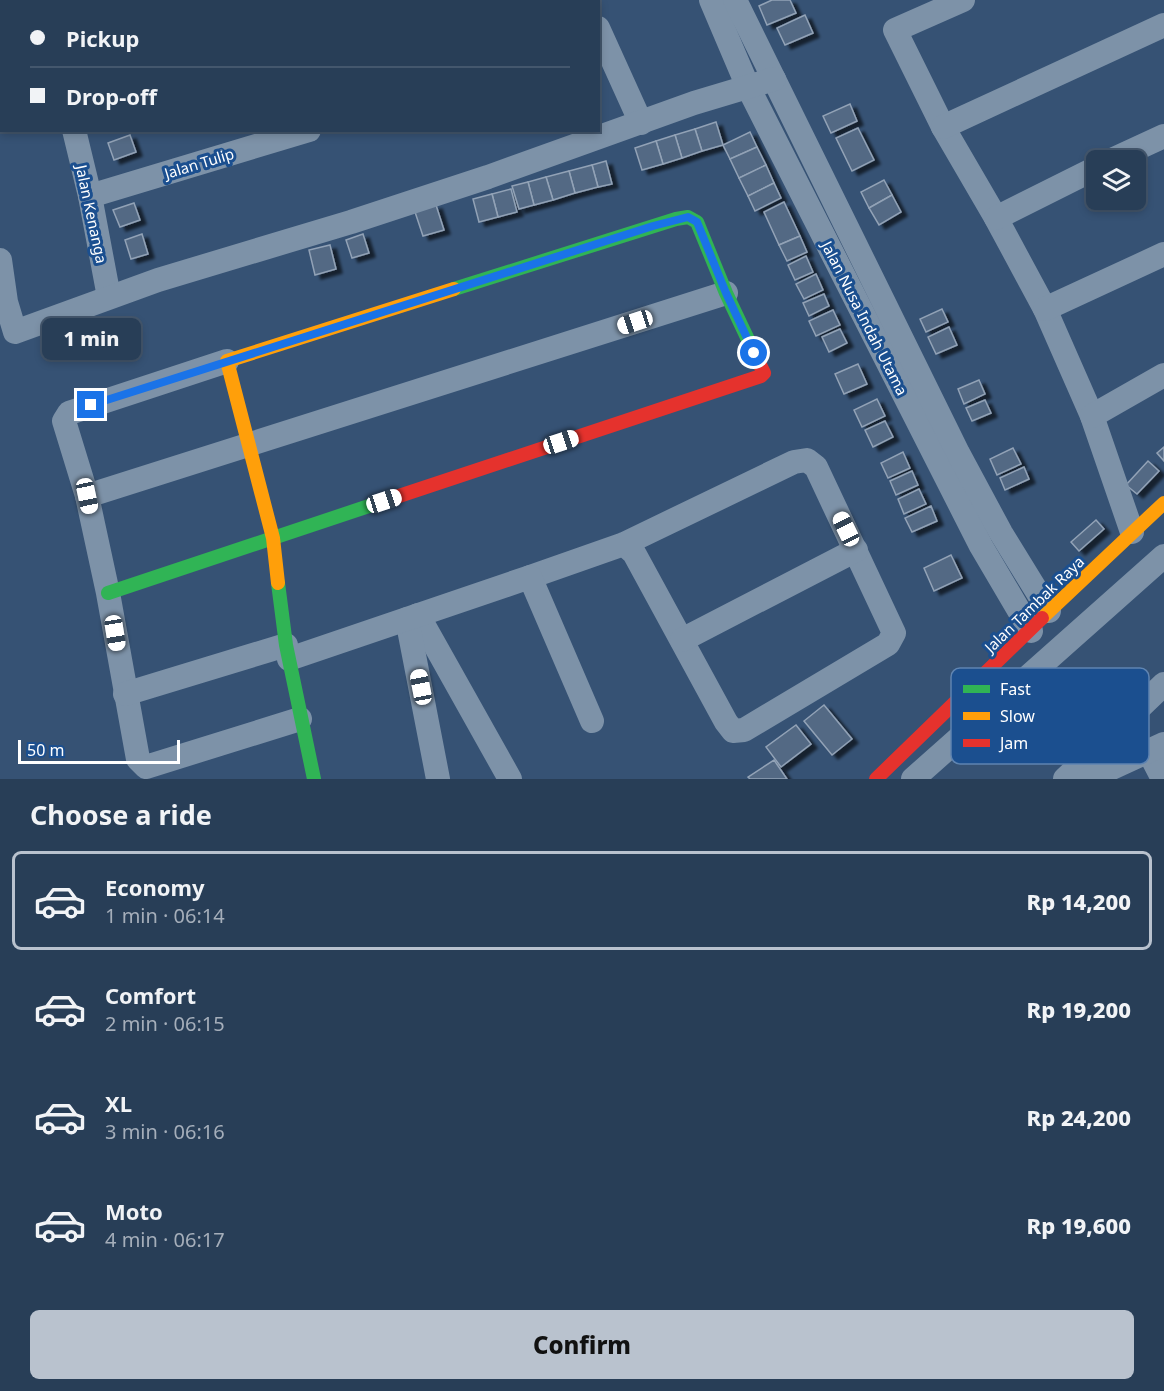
<!DOCTYPE html>
<html lang="en">
<head>
<meta charset="utf-8">
<style>
	:root { --surface:#283e57; --page:#344961; --text:#f1f3f6; --muted:#a5aeba; --line:#44576d; --accent:#b9c2ce }
	body { margin:0; font-family:"Noto Sans",sans-serif; background:var(--page); color:var(--text); height:100vh; display:flex; flex-direction:column; font-size:22px; white-space:nowrap }
	* { box-sizing:border-box; margin:0 }
	p { font-size:20px; color:var(--muted) }
	.icon { flex:none; width:33px; height:33px; fill:none; stroke:currentColor; stroke-width:2; stroke-linecap:round; stroke-linejoin:round }
	.map { position:relative; height:779px; overflow:hidden }
	.panel { display:flex; flex-direction:column; background:var(--surface); flex:1 }
	.panel>* { flex:none }
	.banner { position:absolute; left:0px; top:0px; width:600px; height:132px; box-shadow:0 3px 9px #0003,0 0 0 2px var(--line); display:grid; align-content:center; height:132px; padding:0 30px; background:var(--surface) }
	.tools { position:absolute; left:1086px; top:150px; display:grid; gap:12px }
	.tools a { display:grid; place-items:center; width:60px; height:60px; border-radius:9px; background:var(--surface); box-shadow:0 3px 9px #0003,0 0 0 2px var(--line); font-size:30px }
	.scale { position:absolute; left:18px; bottom:15px; width:162px; box-sizing:border-box; padding-left:6px; border:3px solid #fff; border-top:0; font-size:16px; line-height:21px; white-space:nowrap; color:#fff; -webkit-text-stroke:4px #1b4f8f; paint-order:stroke }
	.end { position:absolute; width:27px; height:27px; margin:-14px; border:8px solid #1a73e8; background:#fff; box-shadow:0 0 0 3px #fff }
	.from { border-radius:50% }
	.bubble { position:absolute; height:42px; border-radius:9px; background:var(--surface); box-shadow:0 3px 9px #0003,0 0 0 2px var(--line); font-size:20px; font-weight:800; line-height:42px; text-align:center }
	.car { position:absolute; width:18px; height:36px; margin:-18px -9px; border-radius:8px; box-shadow:0 0 4px 2px #0007; background:linear-gradient(#fff 24%,#345 0 40%,#fff 0 76%,#345 0 86%,#fff 0) }
	.banner b { display:flex; align-items:center; gap:21px; height:57px; font-size:22px }
	.banner b+b { border-top:2px solid var(--line) }
	.banner i { width:15px; height:15px; background:var(--text) }
	ul { padding:0; list-style:none }
	li { display:flex; align-items:center; gap:18px; height:99px; margin:0 12px 9px; padding:0 18px; border:3px solid transparent; border-radius:9px }
	li div { flex:1 }
	li b { display:block; font-size:22px }
	li em { font-style:normal; font-weight:800 }
	li.active { border-color:var(--accent) }
	li>.icon { width:54px; height:54px; stroke-width:1.5 }
	h2 { padding:0 30px; font-size:27px; line-height:72px }
	.primary-button { display:flex; gap:12px; margin-top:auto; padding:12px 30px }
	.primary-button a { flex:1; height:69px; border-radius:9px; background:var(--accent); color:#111; font-size:24px; font-weight:800; line-height:69px; text-align:center }
	.map>svg:first-child { display:block }
	.building { fill:#526984; stroke:#92a2b6; stroke-width:1.5; filter:url(#shadow) }
	.lines { fill:none; stroke-linecap:round; stroke-linejoin:round }
	.street { stroke:#7d92a8; stroke-width:24 }
	.fast { stroke:#30b455; stroke-width:14 }
	.slow { stroke:#ff9f0a; stroke-width:14 }
	.jam { stroke:#e5322d; stroke-width:14 }
	.route { stroke:#1a73e8; stroke-width:8 }
	.labels { text-anchor:middle; dominant-baseline:central; stroke-width:6; stroke-linejoin:round; paint-order:stroke }
	.street-label { font-size:15px; fill:#fff; stroke:#1b4f8f }
	.key { fill:#1b4f8f; stroke:#5f84b1; stroke-width:1.5 }
	.key-label { font-size:16px; fill:#fff }
</style>
</head>
<body>
<div class="map">
<svg width="1164" height="779" viewBox="0 0 1164 779">
	<defs>
		<filter id="shadow"><feDropShadow dx="6" dy="4" stdDeviation="1.5" flood-color="#0009"/></filter>
	</defs>
	<rect width="100%" height="100%" fill="#365274"/>
	<g class="building">
		<path d="M772,0H790L796,13L767,25L759,6Z"/>
		<path d="M805,15L813,33L785,45L777,28Z"/>
		<path d="M850,104L857,121L831,133L823,116Z"/>
		<path d="M716,122L723,145L702,151L695,129Z"/>
		<path d="M858,128L874,160L852,171L836,138Z"/>
		<path d="M695,129L702,151L682,158L675,135Z"/>
		<path d="M750,132L757,147L730,159L723,145Z"/>
		<path d="M130,135L136,152L114,160L108,143Z"/>
		<path d="M675,135L682,158L663,164L656,141Z"/>
		<path d="M656,141L663,164L642,170L635,148Z"/>
		<path d="M757,147L766,165L739,178L730,159Z"/>
		<path d="M606,161L612,184L598,187L592,165Z"/>
		<path d="M592,165L598,187L575,193L569,171Z"/>
		<path d="M766,165L774,183L748,196L739,178Z"/>
		<path d="M569,171L575,193L553,200L546,177Z"/>
		<path d="M546,177L553,200L534,205L528,182Z"/>
		<path d="M884,180L892,195L869,208L861,192Z"/>
		<path d="M528,182L534,205L519,209L512,186Z"/>
		<path d="M774,183L781,198L755,211L748,196Z"/>
		<path d="M511,189L517,212L498,217L492,194Z"/>
		<path d="M492,194L498,217L479,222L473,199Z"/>
		<path d="M892,195L901,212L879,225L869,208Z"/>
		<path d="M784,202L800,236L779,245L764,212Z"/>
		<path d="M134,203L140,220L120,227L113,210Z"/>
		<path d="M436,205L444,230L423,236L415,212Z"/>
		<path d="M142,234L148,254L131,259L125,240Z"/>
		<path d="M363,234L369,253L352,258L346,240Z"/>
		<path d="M800,236L807,252L787,261L779,245Z"/>
		<path d="M330,245L336,269L315,275L309,250Z"/>
		<path d="M806,256L813,272L795,280L788,265Z"/>
		<path d="M816,274L823,290L804,299L796,284Z"/>
		<path d="M824,294L829,306L809,316L803,303Z"/>
		<path d="M942,309L948,322L926,332L920,319Z"/>
		<path d="M833,310L840,325L816,336L809,321Z"/>
		<path d="M949,327L957,345L936,354L928,337Z"/>
		<path d="M840,329L847,343L829,352L822,337Z"/>
		<path d="M858,364L867,384L844,394L835,374Z"/>
		<path d="M979,380L985,394L964,404L958,389Z"/>
		<path d="M877,399L885,416L862,427L854,410Z"/>
		<path d="M985,400L991,413L972,421L966,408Z"/>
		<path d="M885,421L893,437L873,447L865,430Z"/>
		<path d="M1164,447V461L1157,453Z"/>
		<path d="M1013,448L1021,464L997,475L990,459Z"/>
		<path d="M903,452L910,468L888,478L881,463Z"/>
		<path d="M1148,461L1159,471L1137,494L1126,485Z"/>
		<path d="M1024,467L1029,479L1005,490L1000,478Z"/>
		<path d="M912,471L918,485L896,495L890,481Z"/>
		<path d="M919,489L926,504L904,514L898,499Z"/>
		<path d="M931,506L937,521L912,532L905,518Z"/>
		<path d="M1096,520L1104,529L1079,551L1071,542Z"/>
		<path d="M951,555L962,578L934,591L924,568Z"/>
		<path d="M824,705L852,739L832,755L804,721Z"/>
		<path d="M796,725L811,744L781,767L766,747Z"/>
		<path d="M774,760L787,779H750L748,777Z"/>
	</g>
	<g class="lines">
		<g class="street">
			<path d="M49,0V2"/>
			<path d="M148,0L149,2"/>
			<path d="M250,0V2"/>
			<path d="M361,0L362,2"/>
			<path d="M584,0L585,2"/>
			<path d="M711,0L748,87L786,162L981,546L1031,631"/>
			<path d="M735,0L958,453L1001,533L1049,611"/>
			<path d="M963,0L895,30L943,127L996,218L1045,309L1092,416L1132,532"/>
			<path d="M387,2L391,0"/>
			<path d="M598,28L641,123"/>
			<path d="M943,127L1164,25"/>
			<path d="M74,130L90,196L109,297"/>
			<path d="M1112,160L1164,136"/>
			<path d="M90,196L309,130"/>
			<path d="M996,218L1096,168"/>
			<path d="M0,260L6,302L15,332L158,280L351,222L488,177L694,103L774,79"/>
			<path d="M1045,309L1164,254"/>
			<path d="M227,361L69,413L64,421L87,496L108,593L138,759L146,767L300,719"/>
			<path d="M1092,416L1164,375"/>
			<path d="M87,496L726,293"/>
			<path d="M530,577L624,544L794,462L807,460L816,467L894,633L888,644L744,730L733,731L726,722L634,553L624,544"/>
			<path d="M418,615L510,779"/>
			<path d="M407,619L438,779"/>
			<path d="M682,640L856,550"/>
			<path d="M289,659L530,577L592,721"/>
			<path d="M125,694L286,645"/>
			<path d="M1149,752L1163,779"/>
			<path d="M913,779L1164,556"/>
			<path d="M1065,779L1164,684"/>
			<path d="M1088,779L1164,744"/>
		</g>
		<g class="fast">
			<path d="M454,289L676,219L688,217L697,222L726,293L760,365"/>
			<path d="M278,583L286,645L314,779"/>
			<path d="M108,593L393,498"/>
		</g>
		<g class="slow">
			<path d="M278,583L273,538L227,361L454,289"/>
			<path d="M1042,618L1164,503"/>
		</g>
		<g class="jam">
			<path d="M393,498L761,376L764,373L760,365"/>
			<path d="M876,779L1042,618"/>
		</g>
	</g>
	<g class="lines">
		<path class="route" d="M91,405L653,226L688,217L697,222L726,293L754,353"/>
	</g>
	<g class="labels">
		<g class="street-label">
			<text transform="translate(199 163) rotate(-17)">Jalan Tulip</text>
			<text transform="translate(92 214) rotate(78)">Jalan Kenanga</text>
			<text transform="translate(865 318) rotate(63)">Jalan Nusa Indah Utama</text>
			<text transform="translate(1034 604) rotate(-44)">Jalan Tambak Raya</text>
		</g>
	</g>
	<rect x="951" y="668" width="198" height="96" rx="9" class="key"/>
	<rect x="963" y="685" width="27" height="8" fill="#30b455"/>
	<rect x="963" y="712" width="27" height="8" fill="#ff9f0a"/>
	<rect x="963" y="739" width="27" height="8" fill="#e5322d"/>
	<g class="key-label">
		<text x="1000" y="695">Fast</text>
		<text x="1000" y="722">Slow</text>
		<text x="1000" y="749">Jam</text>
	</g>
</svg>
<div class="tools">
<a><svg class="icon" aria-label="layers" viewBox="0 0 24 24"><path d="M12 4l9 5-9 5-9-5zM3 14l9 5 9-5"/></svg></a>
</div>
<div class="scale">50 m</div>
<i class="end from" style="left:754px;top:353px"></i>
<i class="end" style="left:91px;top:405px"></i>
<div class="bubble" style="left:42px;top:318px;width:99px">1 min</div>
<i class="car" style="left:635px;top:322px;rotate:252deg"></i>
<i class="car" style="left:561px;top:442px;rotate:72deg"></i>
<i class="car" style="left:87px;top:496px;rotate:168deg"></i>
<i class="car" style="left:384px;top:501px;rotate:72deg"></i>
<i class="car" style="left:846px;top:529px;rotate:334deg"></i>
<i class="car" style="left:115px;top:633px;rotate:171deg"></i>
<i class="car" style="left:421px;top:687px;rotate:349deg"></i>
<div class="banner">
<b><i class="from"></i>Pickup</b>
<b><i></i>Drop-off</b>
</div>
</div>
<section class="panel">
<h2>Choose a ride</h2>
<ul>
<li class="active"><svg class="icon" aria-label="car" viewBox="0 0 24 24"><path d="M5 17H2v-5l4-1 3-4h7l3 4 3 1v5h-3M9 17h6M6 11h13"/><circle cx="7" cy="17" r="2"/><circle cx="17" cy="17" r="2"/></svg><div><b>Economy</b><p>1 min · 06:14</p></div><em>Rp 14,200</em></li>
<li><svg class="icon" aria-label="car" viewBox="0 0 24 24"><path d="M5 17H2v-5l4-1 3-4h7l3 4 3 1v5h-3M9 17h6M6 11h13"/><circle cx="7" cy="17" r="2"/><circle cx="17" cy="17" r="2"/></svg><div><b>Comfort</b><p>2 min · 06:15</p></div><em>Rp 19,200</em></li>
<li><svg class="icon" aria-label="car" viewBox="0 0 24 24"><path d="M5 17H2v-5l4-1 3-4h7l3 4 3 1v5h-3M9 17h6M6 11h13"/><circle cx="7" cy="17" r="2"/><circle cx="17" cy="17" r="2"/></svg><div><b>XL</b><p>3 min · 06:16</p></div><em>Rp 24,200</em></li>
<li><svg class="icon" aria-label="car" viewBox="0 0 24 24"><path d="M5 17H2v-5l4-1 3-4h7l3 4 3 1v5h-3M9 17h6M6 11h13"/><circle cx="7" cy="17" r="2"/><circle cx="17" cy="17" r="2"/></svg><div><b>Moto</b><p>4 min · 06:17</p></div><em>Rp 19,600</em></li>
</ul>
<div class="primary-button"><a>Confirm</a></div>
</section>
</body>
</html>
